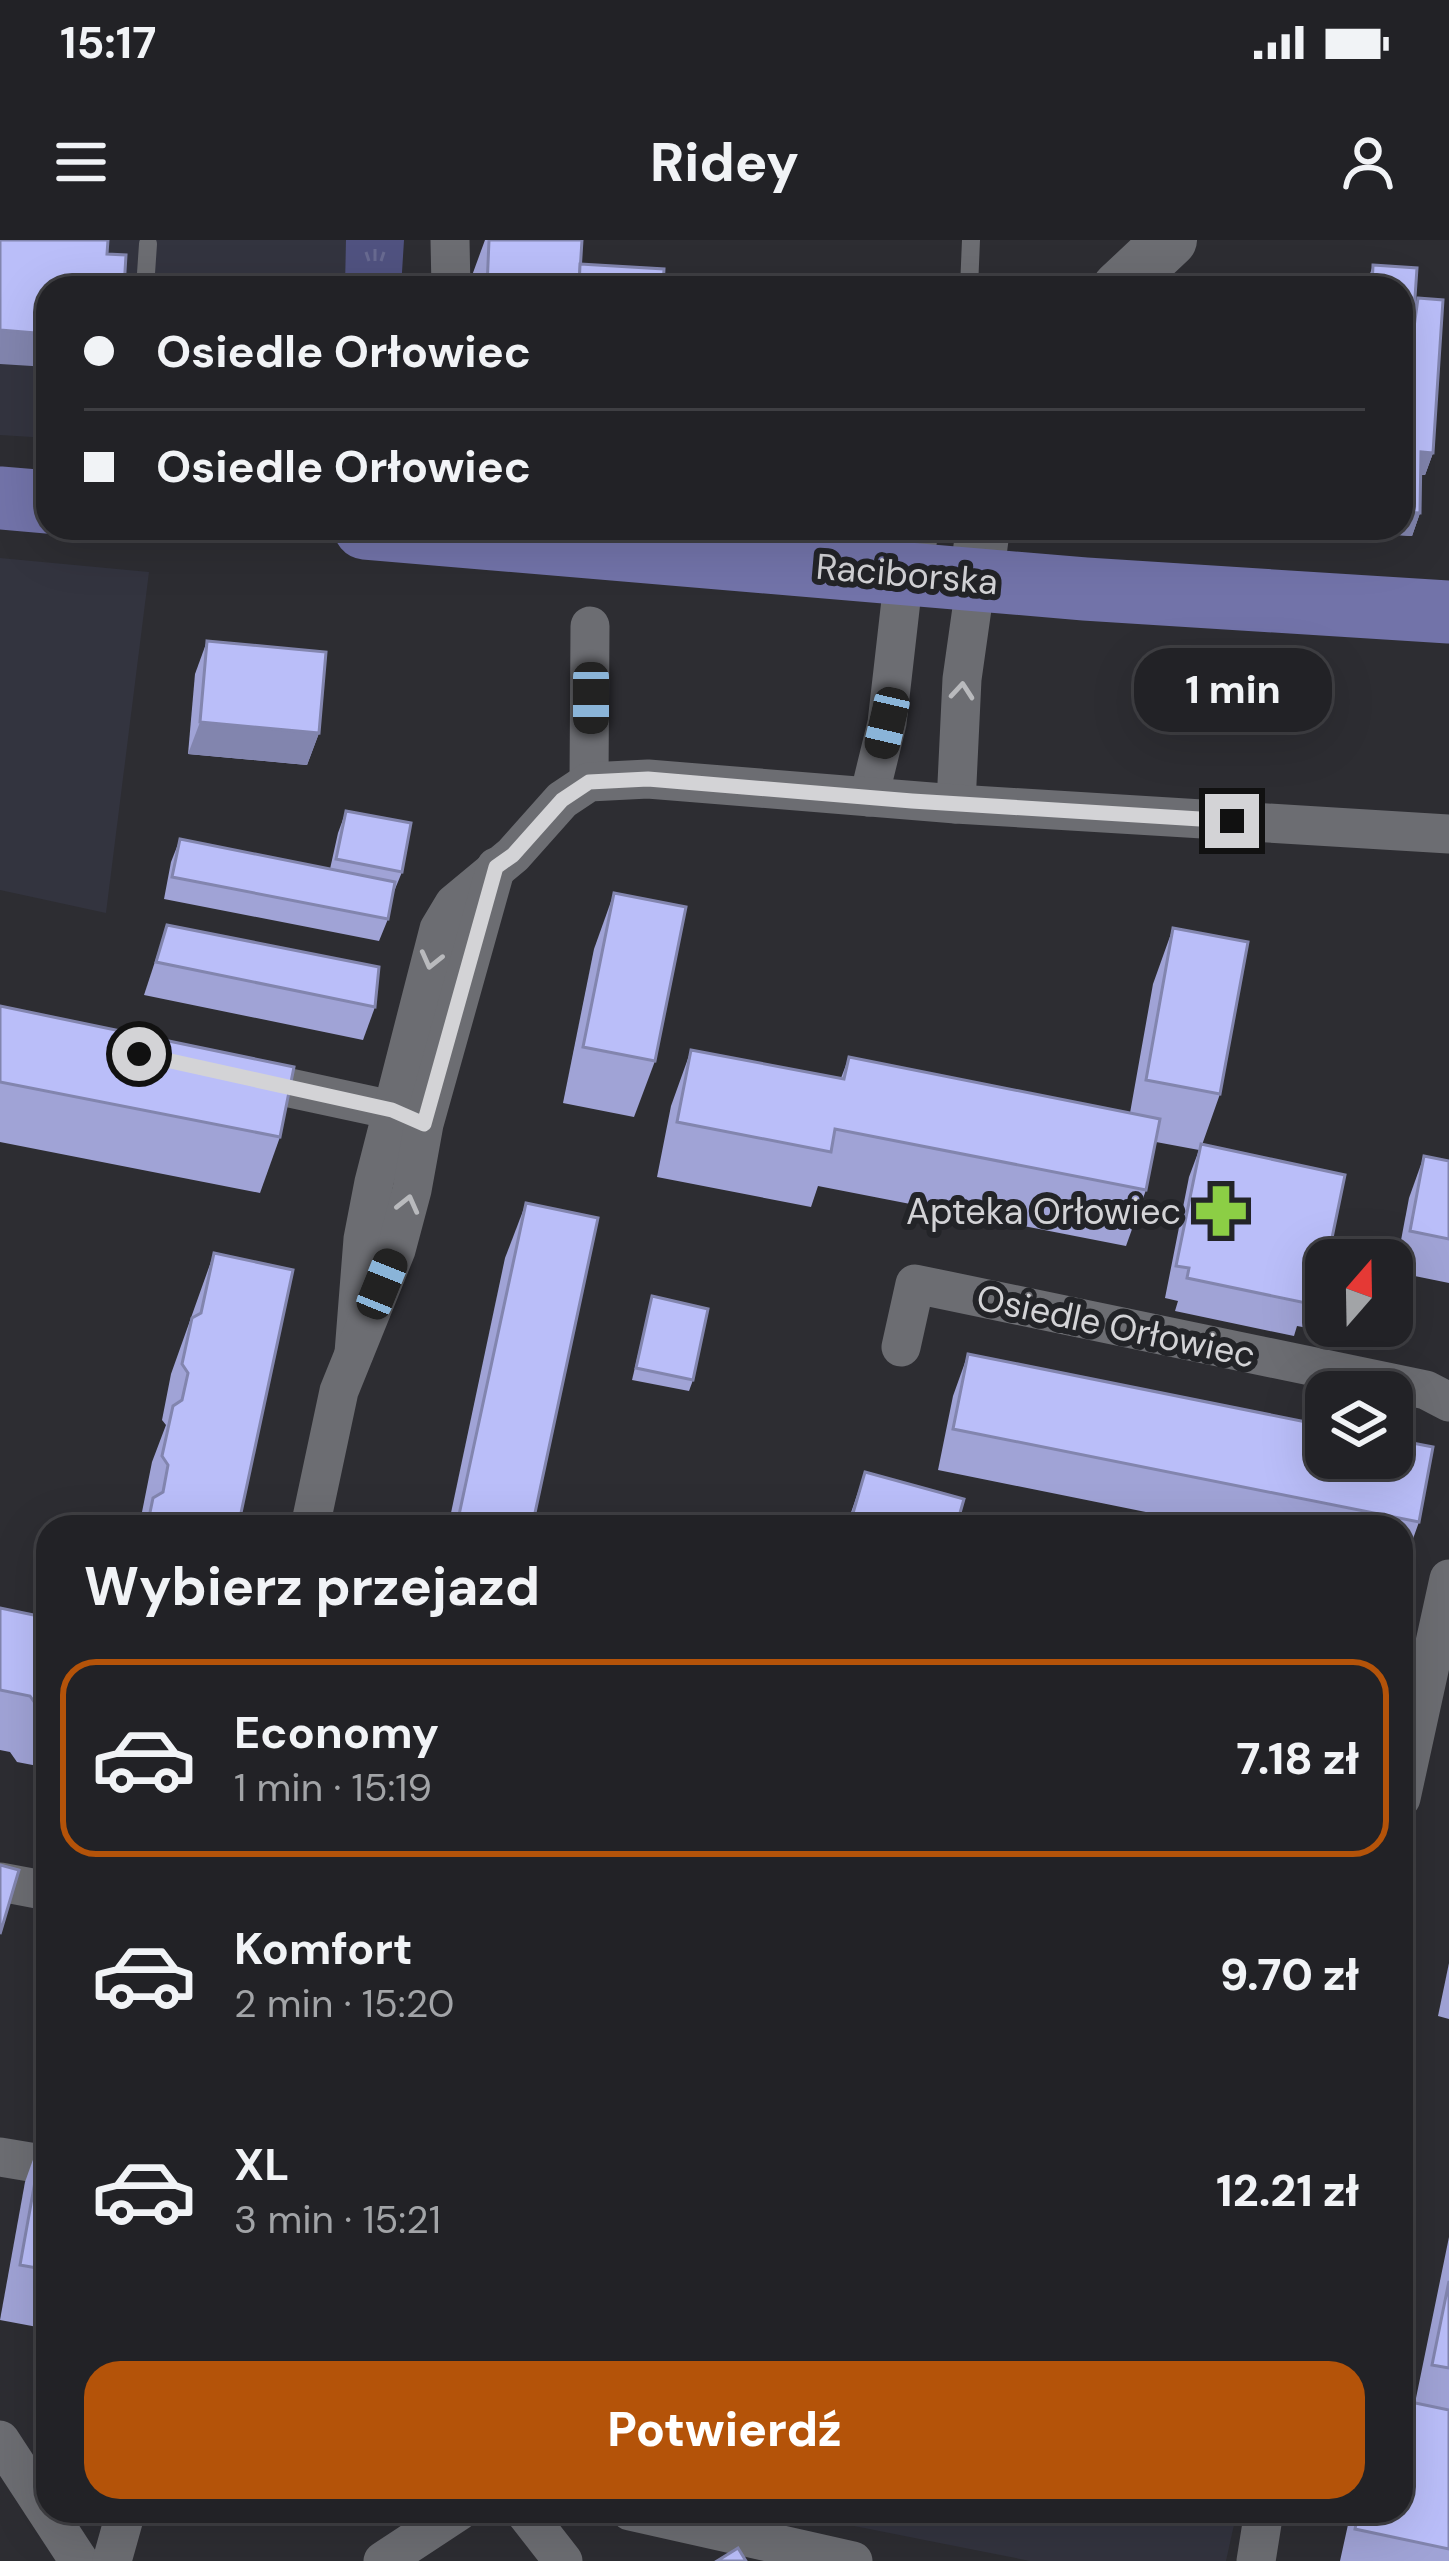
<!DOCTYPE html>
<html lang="pl">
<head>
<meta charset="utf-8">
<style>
	:root { --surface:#222226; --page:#2e2f32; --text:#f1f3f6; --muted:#a2a4a7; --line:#3f3f43; --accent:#b45309 }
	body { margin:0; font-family:"DM Sans",sans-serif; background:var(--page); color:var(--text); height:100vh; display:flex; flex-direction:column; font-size:45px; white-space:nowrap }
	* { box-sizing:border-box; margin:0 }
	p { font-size:39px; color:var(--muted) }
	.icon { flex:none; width:66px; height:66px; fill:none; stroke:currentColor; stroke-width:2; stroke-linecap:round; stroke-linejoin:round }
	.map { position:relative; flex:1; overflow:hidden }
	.drawer { position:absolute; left:36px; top:1275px; width:1377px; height:1008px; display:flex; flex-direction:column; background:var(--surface); border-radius:36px; box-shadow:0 12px 48px #0002,0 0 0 3px var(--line) }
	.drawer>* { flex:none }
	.guide { position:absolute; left:36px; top:36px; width:1377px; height:264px; border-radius:36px; box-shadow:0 12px 48px #0002,0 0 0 3px var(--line); display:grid; align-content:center; height:264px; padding:0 48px; background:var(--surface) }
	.needle { width:78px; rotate:20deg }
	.controls { position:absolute; left:1305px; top:999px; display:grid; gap:24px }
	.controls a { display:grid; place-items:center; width:108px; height:108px; border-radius:24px; background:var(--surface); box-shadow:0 12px 48px #0002,0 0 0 3px var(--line); font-size:60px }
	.end { position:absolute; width:54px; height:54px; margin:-27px; border:15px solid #d3d3d6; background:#111; box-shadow:0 0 0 6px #111 }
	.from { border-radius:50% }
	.bubble { position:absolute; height:84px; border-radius:36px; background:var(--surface); box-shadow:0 12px 48px #0002,0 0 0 3px var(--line); font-size:39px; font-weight:800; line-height:84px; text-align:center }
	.car { position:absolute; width:36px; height:72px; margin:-36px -18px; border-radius:15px; box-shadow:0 0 9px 3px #0007; background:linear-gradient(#222 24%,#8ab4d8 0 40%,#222 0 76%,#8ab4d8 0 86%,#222 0) }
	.guide b { display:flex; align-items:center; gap:42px; height:114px; font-size:45px }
	.guide b+b { border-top:3px solid var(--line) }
	.guide i { width:30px; height:30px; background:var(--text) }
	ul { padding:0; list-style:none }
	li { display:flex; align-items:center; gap:36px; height:198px; margin:0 24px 18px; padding:0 24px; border:6px solid transparent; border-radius:36px }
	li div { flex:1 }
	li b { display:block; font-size:45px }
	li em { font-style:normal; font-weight:800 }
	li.active { border-color:var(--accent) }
	li>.icon { width:108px; height:108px; stroke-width:1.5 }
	h2 { padding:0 48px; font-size:54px; line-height:144px }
	.cta { display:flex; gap:24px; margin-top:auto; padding:24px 48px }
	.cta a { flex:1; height:138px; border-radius:36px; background:var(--accent); color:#fff; font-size:48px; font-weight:800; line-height:138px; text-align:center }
	.status { display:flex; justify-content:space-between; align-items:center; height:84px; padding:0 60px; background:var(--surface); direction:ltr }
	.status svg { height:33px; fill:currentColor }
	header { display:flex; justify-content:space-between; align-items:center; height:156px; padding:0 48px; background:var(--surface); font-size:54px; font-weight:800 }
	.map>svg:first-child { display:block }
	.built { fill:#33343f }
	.grass { fill:url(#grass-tufts) }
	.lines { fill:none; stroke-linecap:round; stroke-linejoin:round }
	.lane { stroke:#6c6d72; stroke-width:18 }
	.street { stroke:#6c6d72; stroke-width:39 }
	.secondary { stroke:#6c6d72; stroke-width:54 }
	.primary { stroke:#7273a9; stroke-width:63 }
	.wall { fill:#a0a3d6 }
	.shaded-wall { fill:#8285ae }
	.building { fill:#babef9; stroke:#8285ae; stroke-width:3 }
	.oneway { stroke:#b9babd }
	.route { stroke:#d3d3d6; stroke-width:15 }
	.labels { text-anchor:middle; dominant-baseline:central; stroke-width:12; stroke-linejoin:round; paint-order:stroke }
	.street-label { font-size:36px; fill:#d3d3d6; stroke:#232428 }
	.poi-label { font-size:36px; fill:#d3d3d6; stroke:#232428; text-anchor:end }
</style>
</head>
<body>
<div class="status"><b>15:17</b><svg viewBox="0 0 49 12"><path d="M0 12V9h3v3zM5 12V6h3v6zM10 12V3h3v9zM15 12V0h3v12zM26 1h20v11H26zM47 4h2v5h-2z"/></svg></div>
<header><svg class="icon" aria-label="menu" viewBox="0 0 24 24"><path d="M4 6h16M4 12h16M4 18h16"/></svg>Ridey<svg class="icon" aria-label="person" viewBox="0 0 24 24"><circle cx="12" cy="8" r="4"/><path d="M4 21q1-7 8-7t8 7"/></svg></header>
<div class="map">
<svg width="1449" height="2321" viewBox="0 0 1449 2321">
	<defs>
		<pattern id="grass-tufts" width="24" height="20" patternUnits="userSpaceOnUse" patternTransform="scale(3)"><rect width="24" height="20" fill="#505280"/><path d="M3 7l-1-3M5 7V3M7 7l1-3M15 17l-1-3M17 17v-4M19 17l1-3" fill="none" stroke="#686a91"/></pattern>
	</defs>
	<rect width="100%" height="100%" fill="#2d2d32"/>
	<g class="built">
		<path d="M0,0H354L352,48H48V198L0,195Z"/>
		<path d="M0,318L149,332L106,673L0,650Z"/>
		<path d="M779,2271H1237L1226,2321H1030Z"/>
	</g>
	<path class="grass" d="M346,0H404L401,48H345Z"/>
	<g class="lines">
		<g class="lane">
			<path d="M145,48L148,4"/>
			<path d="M969,48L971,0"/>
		</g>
		<g class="street">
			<path d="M450,0L451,48"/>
			<path d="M589,542L590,386"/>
			<path d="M869,557L887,483L904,334"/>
			<path d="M956,564L962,439L976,340"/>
			<path d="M239,837L392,870L415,880"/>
			<path d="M901,1107L915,1044L1426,1150L1449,1162"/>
			<path d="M354,1113L363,999L374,942L439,689L454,664L513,615L562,560L589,542L648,539L956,564L1449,594"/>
			<path d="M310,1287L339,1151L396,1010L412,950L424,884L496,627"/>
			<path d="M1401,1558L1449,1339"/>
			<path d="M0,1642L48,1651"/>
			<path d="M0,1917L48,1925"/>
			<path d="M0,2200L79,2321"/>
			<path d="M524,2271L563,2321"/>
			<path d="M630,2271L853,2321"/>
			<path d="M112,2321L126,2271"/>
			<path d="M383,2321L459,2271"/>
			<path d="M1256,2321L1264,2271"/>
		</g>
		<g class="secondary">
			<path d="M1119,48L1170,0"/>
			<path d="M904,334L912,288"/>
			<path d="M976,340L983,288"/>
		</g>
		<g class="primary">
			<path d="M0,258L48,262"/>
			<path d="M365,288L1085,349L1449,372"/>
		</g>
	</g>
	<g class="wall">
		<path d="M485,0H582L580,24L663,48H470V41Z"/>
		<path d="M1373,25L1417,28L1414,69L1418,58L1443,60L1433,213L1425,235H1420V273L1412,296L1353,292V288H1401V102H1407L1409,84L1401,83V48H1369V37Z"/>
		<path d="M207,401L319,493L307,525L188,514L195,434Z"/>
		<path d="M346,571L402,632L393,654L388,679L379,701L164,659L171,622L180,599L330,629L338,593Z"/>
		<path d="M614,653L655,821L634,877L563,863L594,709Z"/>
		<path d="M167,685L375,767L363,800L144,755Z"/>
		<path d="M1173,688L1220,854L1202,905L1320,1056L1308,1088L1297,1086L1294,1096L1175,1071L1178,1061L1165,1058L1189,937L1199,910L1156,902L1146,950L1126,1006L818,946L811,967L657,937L671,866L691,810L841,838L849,817L1130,873L1153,744Z"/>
		<path d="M0,766L280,897L260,953L0,902Z"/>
		<path d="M1424,916L1449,921V1043L1395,1032L1409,958Z"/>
		<path d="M526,963L532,1287H448L505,1018Z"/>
		<path d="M214,1013L238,1287H142L146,1277L142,1272L152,1222L166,1185L162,1180L171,1134Z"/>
		<path d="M652,1056L693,1140L689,1151L632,1140Z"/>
		<path d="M968,1114L1419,1282L1404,1324L1401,1323V1287H1220L938,1230L953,1156Z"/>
		<path d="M865,1232L956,1287H846Z"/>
		<path d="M0,1368L48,1378V1521H45L43,1527L17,1522L10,1512L0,1510Z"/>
		<path d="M1449,1723V1779L1438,1776Z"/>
		<path d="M45,1886L48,1887V2089L0,2080L25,1942Z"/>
		<path d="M1449,1997V2321H1340L1351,2271H1401L1415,2163Z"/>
	</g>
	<g class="shaded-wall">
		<path d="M1401,71L1414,72L1410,84L1401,83Z"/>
		<path d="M0,90L48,94V127L0,124Z"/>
		<path d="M1421,212L1433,213L1425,235L1413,234Z"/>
		<path d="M1401,272L1420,273L1412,296L1353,292L1354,288H1401Z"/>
		<path d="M1239,288H1306L1303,294L1238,290Z"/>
		<path d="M200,482L319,493L307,525L188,514Z"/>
	</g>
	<g class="building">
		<path d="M0,0H108L107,14L126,15L124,48H48V94L0,90Z"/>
		<path d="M489,0H582L579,48H487Z"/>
		<path d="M580,24L664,29L663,48H579Z"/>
		<path d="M1373,25L1417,28L1414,72L1401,71V48H1372Z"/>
		<path d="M1418,58L1443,60L1433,213L1421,212L1420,273L1401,272V206H1404L1406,171H1401V102H1412Z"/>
		<path d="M207,401L326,412L319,493L200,482Z"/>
		<path d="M346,571L411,583L402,632L336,619Z"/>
		<path d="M180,599L395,642L388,679L172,637Z"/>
		<path d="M614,653L686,667L655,821L583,807Z"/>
		<path d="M167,685L379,727L375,767L156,722Z"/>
		<path d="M1173,688L1248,702L1220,854L1146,840Z"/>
		<path d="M0,766L294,827L280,897L0,842Z"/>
		<path d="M691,810L844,839L849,817L1160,879L1146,950L835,889L831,912L677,882Z"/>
		<path d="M1201,904L1345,935L1320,1056L1308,1053L1306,1063L1187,1038L1189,1028L1176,1026Z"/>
		<path d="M1424,916L1449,921V999L1410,991Z"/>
		<path d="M526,963L598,978L532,1287H479L481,1279L459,1275Z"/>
		<path d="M214,1013L293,1030L238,1287H147L153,1258L163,1252L168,1225L162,1216L173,1166L182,1160L188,1133L182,1124L192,1078L201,1073Z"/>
		<path d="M652,1056L708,1069L693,1140L636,1128Z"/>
		<path d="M968,1114L1326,1186V1218H1392V1199L1433,1207L1419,1282L953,1189Z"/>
		<path d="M865,1232L964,1259L956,1287H849Z"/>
		<path d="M0,1368L48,1378V1469L37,1466L30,1456L0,1450Z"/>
		<path d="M0,1625L19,1630L0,1694Z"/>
		<path d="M45,1886L48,1887V2030L20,2025Z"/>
		<path d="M1449,2041V2128L1432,2125Z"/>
		<path d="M1401,2160L1449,2170V2309L1355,2289L1359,2271H1401Z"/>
		<path d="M738,2308L746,2321H717Z"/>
	</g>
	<defs><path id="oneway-chevron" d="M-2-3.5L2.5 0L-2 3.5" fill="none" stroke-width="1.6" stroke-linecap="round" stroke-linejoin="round" transform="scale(3)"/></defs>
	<g class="oneway">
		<use href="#oneway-chevron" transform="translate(962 451) rotate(-85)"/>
		<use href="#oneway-chevron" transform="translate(431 720) rotate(104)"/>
		<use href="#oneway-chevron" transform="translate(408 964) rotate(-76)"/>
	</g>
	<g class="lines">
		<path class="route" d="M139,814L392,870L424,884L496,627L513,615L562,560L589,542L648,539L912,561L1232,581"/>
	</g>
	<defs>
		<g id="pharmacy-bare" transform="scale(4.14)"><path d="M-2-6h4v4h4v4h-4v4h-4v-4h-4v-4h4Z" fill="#8cce45" stroke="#232428" stroke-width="2.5" paint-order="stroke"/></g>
	</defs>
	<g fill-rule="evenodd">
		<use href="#pharmacy-bare" x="1221" y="971"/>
	</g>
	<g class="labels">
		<g class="street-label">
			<text transform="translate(907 334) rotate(5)">Raciborska</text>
			<text transform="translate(1116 1086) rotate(12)">Osiedle Orłowiec</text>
		</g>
		<g class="poi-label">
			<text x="1181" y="971">Apteka Orłowiec</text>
		</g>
	</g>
</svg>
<div class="controls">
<a><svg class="needle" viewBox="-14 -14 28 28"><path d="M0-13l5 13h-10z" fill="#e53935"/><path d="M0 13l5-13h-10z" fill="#a2a4a7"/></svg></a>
<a><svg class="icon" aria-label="layers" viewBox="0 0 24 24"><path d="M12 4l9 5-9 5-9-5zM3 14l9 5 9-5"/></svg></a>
</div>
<i class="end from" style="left:139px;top:814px"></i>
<i class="end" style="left:1232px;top:581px"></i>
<div class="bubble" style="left:1134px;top:408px;width:198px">1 min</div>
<i class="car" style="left:591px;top:458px;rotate:180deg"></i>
<i class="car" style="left:887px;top:483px;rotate:193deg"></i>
<i class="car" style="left:382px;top:1044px;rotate:22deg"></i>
<div class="guide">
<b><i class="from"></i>Osiedle Orłowiec</b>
<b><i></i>Osiedle Orłowiec</b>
</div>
<section class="drawer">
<h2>Wybierz przejazd</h2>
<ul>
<li class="active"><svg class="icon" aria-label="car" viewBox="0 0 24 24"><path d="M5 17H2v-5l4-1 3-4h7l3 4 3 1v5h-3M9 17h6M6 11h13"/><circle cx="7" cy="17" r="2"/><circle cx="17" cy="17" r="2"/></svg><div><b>Economy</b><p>1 min · 15:19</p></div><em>7.18 zł</em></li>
<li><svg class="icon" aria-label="car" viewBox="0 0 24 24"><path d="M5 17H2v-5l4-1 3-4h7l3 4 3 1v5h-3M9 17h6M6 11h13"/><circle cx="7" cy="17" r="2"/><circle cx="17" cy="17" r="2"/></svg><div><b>Komfort</b><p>2 min · 15:20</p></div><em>9.70 zł</em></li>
<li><svg class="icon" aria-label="car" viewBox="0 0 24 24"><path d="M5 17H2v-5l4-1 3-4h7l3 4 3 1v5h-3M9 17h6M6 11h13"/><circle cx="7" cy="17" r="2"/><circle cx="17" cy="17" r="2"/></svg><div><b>XL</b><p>3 min · 15:21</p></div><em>12.21 zł</em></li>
</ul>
<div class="cta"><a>Potwierdź</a></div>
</section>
</div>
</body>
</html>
